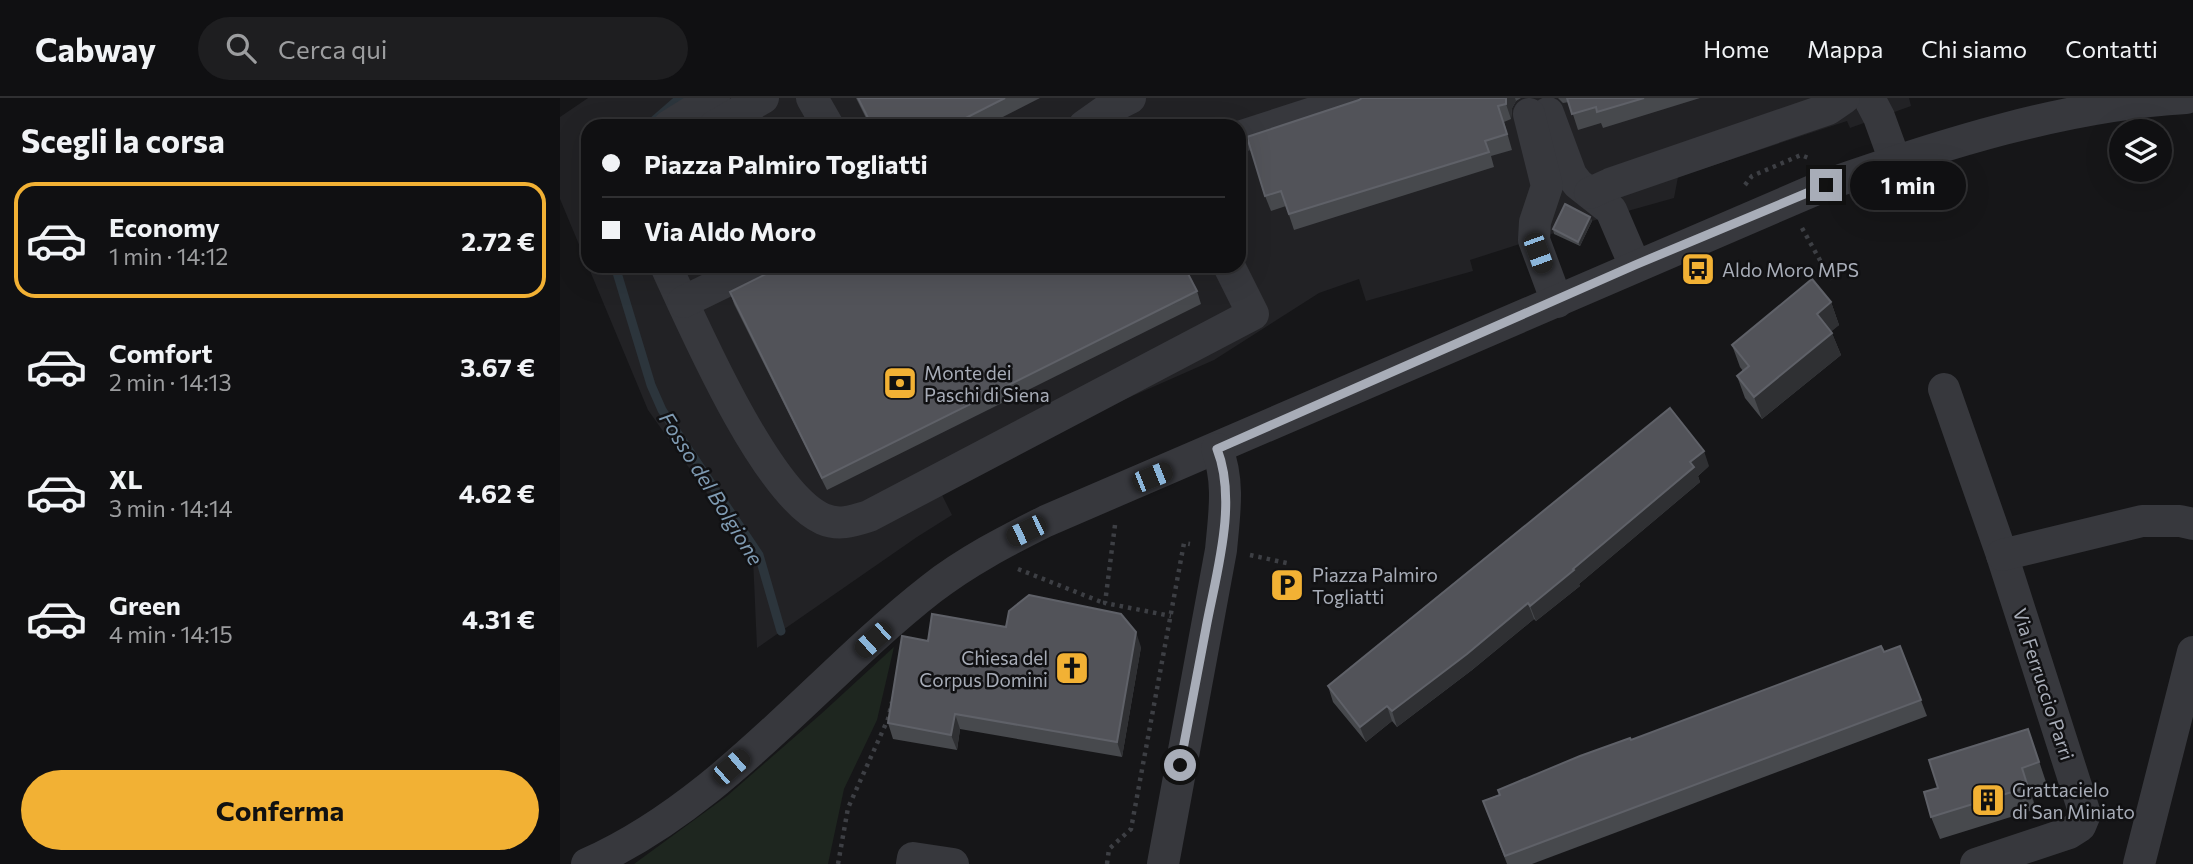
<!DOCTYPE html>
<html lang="it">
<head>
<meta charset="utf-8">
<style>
	:root { --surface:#101012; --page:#1e1e20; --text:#f1f3f6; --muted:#9c9d9f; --line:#303032; --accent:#f2b134 }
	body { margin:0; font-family:Commissioner,sans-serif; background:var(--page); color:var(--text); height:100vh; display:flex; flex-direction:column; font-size:26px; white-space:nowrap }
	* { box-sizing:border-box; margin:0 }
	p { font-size:23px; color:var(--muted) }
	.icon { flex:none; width:38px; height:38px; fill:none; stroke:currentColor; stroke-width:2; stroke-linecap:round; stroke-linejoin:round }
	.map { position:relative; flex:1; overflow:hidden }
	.side { display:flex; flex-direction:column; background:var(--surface); width:560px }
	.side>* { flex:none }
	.banner { position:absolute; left:21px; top:21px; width:665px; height:154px; border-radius:21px; box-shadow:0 7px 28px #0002,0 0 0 2px var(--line); display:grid; align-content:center; height:154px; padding:0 21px; background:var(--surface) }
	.fabs { position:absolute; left:1549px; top:21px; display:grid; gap:14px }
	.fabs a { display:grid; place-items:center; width:63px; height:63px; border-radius:50%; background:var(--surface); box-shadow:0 7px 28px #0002,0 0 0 2px var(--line); font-size:35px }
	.end { position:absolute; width:32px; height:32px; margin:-16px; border:9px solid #a8adb8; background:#111; box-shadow:0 0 0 4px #111 }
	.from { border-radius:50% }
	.bubble { position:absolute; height:49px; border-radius:24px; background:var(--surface); box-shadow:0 7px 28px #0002,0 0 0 2px var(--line); font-size:23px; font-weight:700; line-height:49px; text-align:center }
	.car { position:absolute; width:21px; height:42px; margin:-21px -10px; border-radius:9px; box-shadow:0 0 5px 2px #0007; background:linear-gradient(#222 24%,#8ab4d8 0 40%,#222 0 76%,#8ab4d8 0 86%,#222 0) }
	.banner b { display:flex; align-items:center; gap:24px; height:66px; font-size:26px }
	.banner b+b { border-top:2px solid var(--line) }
	.banner i { width:18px; height:18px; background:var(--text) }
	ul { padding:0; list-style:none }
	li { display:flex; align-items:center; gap:21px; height:116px; margin:0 14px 10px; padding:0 7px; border:4px solid transparent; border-radius:21px }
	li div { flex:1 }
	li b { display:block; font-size:26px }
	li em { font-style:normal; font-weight:700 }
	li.selected { border-color:var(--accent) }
	li>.icon { width:63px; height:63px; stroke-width:1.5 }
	h2 { padding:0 21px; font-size:32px; line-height:84px }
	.action { display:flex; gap:14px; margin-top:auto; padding:14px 21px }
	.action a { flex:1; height:80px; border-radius:42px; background:var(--accent); color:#111; font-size:28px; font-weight:700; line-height:80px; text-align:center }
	header { display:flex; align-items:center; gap:42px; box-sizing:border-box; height:98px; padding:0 35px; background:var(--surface); border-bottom:2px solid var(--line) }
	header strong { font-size:33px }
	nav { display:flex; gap:38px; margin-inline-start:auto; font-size:24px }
	.search { width:490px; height:63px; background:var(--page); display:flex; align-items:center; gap:18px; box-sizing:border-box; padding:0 24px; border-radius:38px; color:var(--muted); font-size:26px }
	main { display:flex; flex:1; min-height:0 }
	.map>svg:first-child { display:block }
	.built { fill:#222225 }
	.green { fill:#1e261f }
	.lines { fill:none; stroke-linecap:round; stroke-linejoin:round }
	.stream { stroke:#2c353c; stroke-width:9 }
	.path { stroke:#3d3f44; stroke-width:4.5; stroke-dasharray:3.5 5; stroke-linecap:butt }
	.minor { stroke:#37383d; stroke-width:32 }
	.wall { fill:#47494d }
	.shaded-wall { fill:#2f3033 }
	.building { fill:#525359; stroke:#5f6168; stroke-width:2 }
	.route { stroke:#a8adb8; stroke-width:9 }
	.labels { text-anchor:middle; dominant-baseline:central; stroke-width:5; stroke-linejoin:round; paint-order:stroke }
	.poi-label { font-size:19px; fill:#a8adb8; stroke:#111113; text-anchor:start }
	.street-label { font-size:19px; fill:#a8adb8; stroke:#111113 }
	.water-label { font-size:21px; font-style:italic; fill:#7f9bb3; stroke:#111113 }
</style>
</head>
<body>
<header>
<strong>Cabway</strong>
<div class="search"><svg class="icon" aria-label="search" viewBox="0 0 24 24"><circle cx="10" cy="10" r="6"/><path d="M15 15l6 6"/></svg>Cerca qui</div>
<nav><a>Home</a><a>Mappa</a><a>Chi siamo</a><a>Contatti</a></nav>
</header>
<main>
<section class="side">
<h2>Scegli la corsa</h2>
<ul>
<li class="selected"><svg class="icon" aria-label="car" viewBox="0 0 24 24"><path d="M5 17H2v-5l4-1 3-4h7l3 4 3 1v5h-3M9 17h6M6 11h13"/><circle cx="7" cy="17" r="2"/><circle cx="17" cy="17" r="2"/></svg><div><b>Economy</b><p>1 min · 14:12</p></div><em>2.72 €</em></li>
<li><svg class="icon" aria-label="car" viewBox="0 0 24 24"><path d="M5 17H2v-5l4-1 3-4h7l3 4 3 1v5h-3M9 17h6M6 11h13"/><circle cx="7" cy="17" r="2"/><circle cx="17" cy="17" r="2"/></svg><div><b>Comfort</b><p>2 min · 14:13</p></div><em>3.67 €</em></li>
<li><svg class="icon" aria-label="car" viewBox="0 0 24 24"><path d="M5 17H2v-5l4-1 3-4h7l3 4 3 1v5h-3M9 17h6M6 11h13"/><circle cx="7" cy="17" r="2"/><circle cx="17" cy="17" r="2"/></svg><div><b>XL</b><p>3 min · 14:14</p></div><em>4.62 €</em></li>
<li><svg class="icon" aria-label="car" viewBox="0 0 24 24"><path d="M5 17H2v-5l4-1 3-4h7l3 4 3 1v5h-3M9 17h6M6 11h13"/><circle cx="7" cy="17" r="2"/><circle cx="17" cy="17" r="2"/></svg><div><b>Green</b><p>4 min · 14:15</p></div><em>4.31 €</em></li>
</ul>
<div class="action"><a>Conferma</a></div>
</section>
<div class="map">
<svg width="1633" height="766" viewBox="0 0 1633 766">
	<rect width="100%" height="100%" fill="#161618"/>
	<path class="built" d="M28,0H1349L1351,8L1290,30L1287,23L1118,79L1114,100L1032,123L910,162L913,173L806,203L799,181L759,195L654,262L552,307L382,397L392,417L357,439L197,550L193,460L88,312L28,168H679V28H28V168L0,101V19Z"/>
	<path class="green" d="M334,549L317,622L284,691L268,766H74L167,698L261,616Z"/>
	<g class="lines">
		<g class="stream">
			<path d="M88,28L120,0"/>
			<path d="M55,168L91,287L102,312L199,457L221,533"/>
		</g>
		<g class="path">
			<path d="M1185,87L1192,78L1241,57L1251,61"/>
			<path d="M1242,130L1271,182"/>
			<path d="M555,427L545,505L611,518"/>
			<path d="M690,457L731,466"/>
			<path d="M458,471L544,505"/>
			<path d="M278,766L288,710L328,621L332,604"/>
			<path d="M547,766L549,751L571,731L624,445L630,446"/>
		</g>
		<g class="minor">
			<path d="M252,0L268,28"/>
			<path d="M1309,0L1319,19L1335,63"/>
			<path d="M988,15L1011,77L1018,86L1051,112L1075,168"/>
			<path d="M969,16L987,88L975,124L974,142L997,204"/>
			<path d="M109,28L154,0"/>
			<path d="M155,28L203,0"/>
			<path d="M524,28L548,11L570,0"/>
			<path d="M679,39L799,0"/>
			<path d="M1030,95L1050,86L1268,11L1284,0"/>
			<path d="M106,168C133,227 206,396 263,421C279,428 293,423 309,418L693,216L669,168"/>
			<path d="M123,204L197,168"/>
			<path d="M1384,291L1442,457L1525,716L1520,728L1509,735L1416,766"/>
			<path d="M1442,457L1582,423H1620L1633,426"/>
			<path d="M27,766C161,707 257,580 371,491C407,463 446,443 486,423L1266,87C1380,47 1505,7 1626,0"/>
			<path d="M352,766L353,760L393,766"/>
			<path d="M603,766L661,452C664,418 670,384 657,351"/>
			<path d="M1579,766L1633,554"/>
		</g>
	</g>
	<g class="wall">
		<path d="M296,0H480L425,28H310Z"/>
		<path d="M802,0H961L956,3L952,10L951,21L944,24L952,52L931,58L934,69L734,132L726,108L711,113L705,98Z"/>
		<path d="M998,0H1140L1043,30L1041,25L1018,32L1009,4L1003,5Z"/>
		<path d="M1030,119L1032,123L1020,148L994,136L993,131Z"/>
		<path d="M637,193L641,206L267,392L174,206L170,194Z"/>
		<path d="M1271,204L1279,227L1271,233L1281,257L1202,321L1185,300L1177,278L1183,273L1180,269L1172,247Z"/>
		<path d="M1149,368L1138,378L1140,384L1019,486L1020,488L976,523L974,521L912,572L837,629L832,623L806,644L773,604L768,588Z"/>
		<path d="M446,529L581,549L562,659L400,631L397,652L333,641L328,625L368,543Z"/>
		<path d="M1340,548L1367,618L972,766H947L923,703L1071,642Z"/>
		<path d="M1476,654L1487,687L1470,692L1476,711L1380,741L1371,719L1378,690Z"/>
	</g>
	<g class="shaded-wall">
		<path d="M946,0H955L956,3L952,10L951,21L946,6Z"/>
		<path d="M1030,119L1032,123L1020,148L1018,144Z"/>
		<path d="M1271,204L1279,227L1265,239L1257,216Z"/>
		<path d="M1272,235L1281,257L1202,321L1194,299Z"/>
		<path d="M1144,353L1149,368L1138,378L1140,384L1019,486L1020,488L976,523L970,508L1013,471L1130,364Z"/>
		<path d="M968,505L974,521L912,572L837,629L832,613Z"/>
		<path d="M576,534L581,549L562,659L557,644Z"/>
		<path d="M827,608L832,623L806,644L800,629Z"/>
		<path d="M395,616L400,631L397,652L391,637Z"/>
		<path d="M1462,670L1470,692L1476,711L1468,689Z"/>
	</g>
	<g class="building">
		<path d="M298,0H445L390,28H312Z"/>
		<path d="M802,0H946V6L938,8L947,36L925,43L929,54L729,116L721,93L705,98L687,39L799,2Z"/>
		<path d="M1007,0H1084L1037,14L1036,9L1012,16Z"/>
		<path d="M1005,106L1030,119L1018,144L993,131Z"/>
		<path d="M222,168H624L637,193L262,380L170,194Z"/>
		<path d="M1252,181L1271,204L1257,216L1272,235L1194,299L1177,278L1189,268L1172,247Z"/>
		<path d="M1110,310L1144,353L1130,364L1134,369L1013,471L1014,472L970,508L968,505L907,556L832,613L827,608L800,629L768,588Z"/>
		<path d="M469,497L561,516L576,534L557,644L395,616L391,637L328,625L342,538L368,543L372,516L446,529L449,513Z"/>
		<path d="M1321,548L1324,554L1340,548L1361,602L945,758L923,703L940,697L938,692L1020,658L1070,640L1071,642Z"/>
		<path d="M1468,631L1479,664L1462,670L1468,689L1371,719L1364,694L1378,690L1369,662Z"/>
	</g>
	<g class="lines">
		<path class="route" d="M620,667C629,621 637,576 646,530C656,476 678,404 657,351L1075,167L1266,87"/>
	</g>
	<defs>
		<g id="bus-square" transform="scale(1.75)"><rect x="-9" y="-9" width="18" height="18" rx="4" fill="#f2b134" stroke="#111113"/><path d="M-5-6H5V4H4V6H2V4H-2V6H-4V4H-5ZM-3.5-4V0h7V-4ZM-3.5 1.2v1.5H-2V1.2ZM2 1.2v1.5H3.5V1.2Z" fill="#111"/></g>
		<g id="bank-square" transform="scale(1.75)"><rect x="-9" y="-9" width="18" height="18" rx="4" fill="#f2b134" stroke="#111113"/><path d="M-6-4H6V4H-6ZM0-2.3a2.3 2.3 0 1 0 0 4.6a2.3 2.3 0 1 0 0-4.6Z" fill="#111"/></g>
		<g id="parking-square" transform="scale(1.75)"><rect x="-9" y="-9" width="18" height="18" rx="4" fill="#f2b134" stroke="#111113"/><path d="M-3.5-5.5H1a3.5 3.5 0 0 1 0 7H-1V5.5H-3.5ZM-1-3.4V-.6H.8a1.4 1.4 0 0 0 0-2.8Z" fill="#111"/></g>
		<g id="church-square" transform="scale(1.75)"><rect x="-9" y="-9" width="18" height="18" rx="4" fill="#f2b134" stroke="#111113"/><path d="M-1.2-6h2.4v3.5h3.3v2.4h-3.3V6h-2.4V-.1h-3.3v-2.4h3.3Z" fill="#111"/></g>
		<g id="building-square" transform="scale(1.75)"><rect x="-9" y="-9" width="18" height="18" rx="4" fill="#f2b134" stroke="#111113"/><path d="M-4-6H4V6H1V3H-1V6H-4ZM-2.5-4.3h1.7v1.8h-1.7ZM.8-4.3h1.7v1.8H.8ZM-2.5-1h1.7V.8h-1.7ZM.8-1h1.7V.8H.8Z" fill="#111"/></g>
	</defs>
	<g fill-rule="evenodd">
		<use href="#bus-square" x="1138" y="171"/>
		<use href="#bank-square" x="340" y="285"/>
		<use href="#parking-square" x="727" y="487"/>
		<use href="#church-square" x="512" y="570"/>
		<use href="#building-square" x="1428" y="702"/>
	</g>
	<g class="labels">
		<g class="poi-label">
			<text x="1162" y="171">Aldo Moro MPS</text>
			<text x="364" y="274">Monte dei<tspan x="364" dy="22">Paschi di Siena</tspan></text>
			<text x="752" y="476">Piazza Palmiro<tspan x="752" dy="22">Togliatti</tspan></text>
			<text x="488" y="559" text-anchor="end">Chiesa del<tspan x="488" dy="22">Corpus Domini</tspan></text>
			<text x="1452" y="691">Grattacielo<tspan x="1452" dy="22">di San Miniato</tspan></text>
		</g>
		<g class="street-label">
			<text transform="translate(1484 586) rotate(72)">Via Ferruccio Parri</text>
		</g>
		<g class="water-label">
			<text transform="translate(152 390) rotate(58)">Fosso del Bolgione</text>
		</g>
	</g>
</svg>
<div class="fabs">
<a><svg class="icon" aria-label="layers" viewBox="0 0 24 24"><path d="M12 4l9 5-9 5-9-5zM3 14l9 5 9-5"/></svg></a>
</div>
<i class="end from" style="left:620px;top:667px"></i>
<i class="end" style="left:1266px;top:87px"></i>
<div class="bubble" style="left:1290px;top:63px;width:116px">1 min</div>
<i class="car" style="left:978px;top:155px;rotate:160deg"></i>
<i class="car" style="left:592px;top:379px;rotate:68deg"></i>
<i class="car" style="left:466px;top:433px;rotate:244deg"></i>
<i class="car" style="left:313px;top:542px;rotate:228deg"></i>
<i class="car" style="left:171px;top:669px;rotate:49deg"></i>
<div class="banner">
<b><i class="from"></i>Piazza Palmiro Togliatti</b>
<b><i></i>Via Aldo Moro</b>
</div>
</div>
</main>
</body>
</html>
